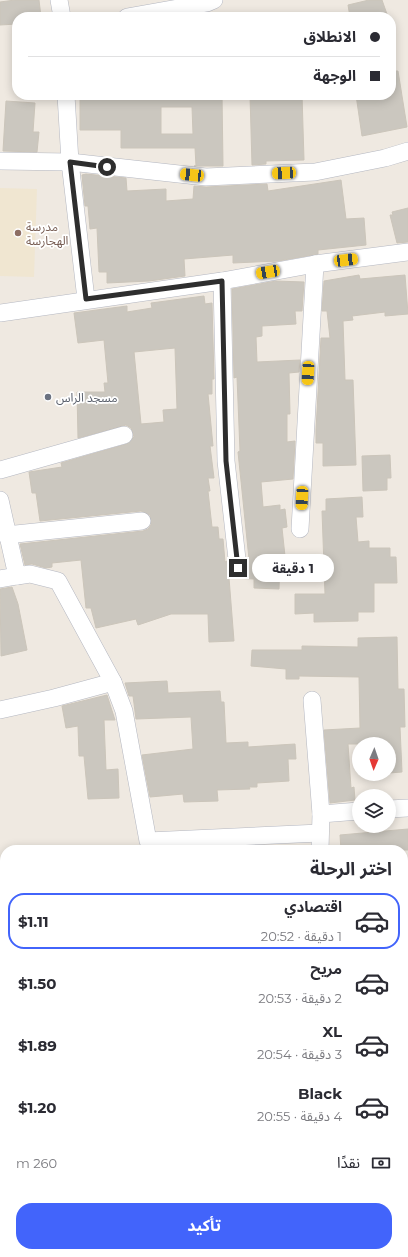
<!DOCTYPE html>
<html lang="ar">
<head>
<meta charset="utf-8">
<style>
	:root { --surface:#fff; --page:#f7f7f7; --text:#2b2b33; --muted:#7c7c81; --line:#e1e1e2; --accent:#4264fb }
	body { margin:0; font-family:Montserrat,"Noto Sans Arabic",sans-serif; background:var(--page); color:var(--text); direction:rtl; height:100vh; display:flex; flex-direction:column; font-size:15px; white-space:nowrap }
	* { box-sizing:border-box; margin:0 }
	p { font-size:13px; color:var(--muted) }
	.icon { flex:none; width:22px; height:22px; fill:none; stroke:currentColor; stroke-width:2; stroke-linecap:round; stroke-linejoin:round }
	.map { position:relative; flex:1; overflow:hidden; direction:ltr }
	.panel { position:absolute; left:0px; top:845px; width:408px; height:412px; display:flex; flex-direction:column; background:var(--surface); border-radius:16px 16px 0 0; box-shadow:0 2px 10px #0003; direction:rtl }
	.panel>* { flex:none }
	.hud { position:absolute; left:12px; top:12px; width:384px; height:88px; border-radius:16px; box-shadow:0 2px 10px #0003; direction:rtl; display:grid; align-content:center; height:88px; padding:0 16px; background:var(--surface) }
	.needle { width:26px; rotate:182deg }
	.controls { position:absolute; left:352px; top:737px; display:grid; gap:8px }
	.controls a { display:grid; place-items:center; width:44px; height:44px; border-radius:50%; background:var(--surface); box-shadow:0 2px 10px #0003; font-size:20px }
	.end { position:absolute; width:18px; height:18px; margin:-9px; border:5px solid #2e2e2e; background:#fff; box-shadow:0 0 0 2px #fff }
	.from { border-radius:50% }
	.bubble { position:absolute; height:28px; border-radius:14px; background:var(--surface); box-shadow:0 2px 10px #0003; font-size:13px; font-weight:700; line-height:28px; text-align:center; direction:rtl }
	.car { position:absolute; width:12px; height:24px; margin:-12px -6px; border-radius:5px; box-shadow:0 0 3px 1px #0007; background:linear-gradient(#f5c518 24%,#345 0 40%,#f5c518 0 76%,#345 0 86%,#f5c518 0) }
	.hud b { display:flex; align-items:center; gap:14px; height:38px; font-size:15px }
	.hud b+b { border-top:1px solid var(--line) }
	.hud i { width:10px; height:10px; background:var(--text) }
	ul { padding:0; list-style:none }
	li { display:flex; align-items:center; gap:12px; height:56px; margin:0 8px 6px; padding:0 8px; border:2px solid transparent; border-radius:16px }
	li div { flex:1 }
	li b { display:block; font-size:15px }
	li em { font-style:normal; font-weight:700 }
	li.selected { border-color:var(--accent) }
	li>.icon { width:36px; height:36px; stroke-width:1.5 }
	h2 { padding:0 16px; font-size:18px; line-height:48px }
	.pay { display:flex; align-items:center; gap:10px; height:44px; padding:0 16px; font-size:15px }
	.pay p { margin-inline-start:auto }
	.primary-button { display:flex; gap:8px; margin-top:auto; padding:8px 16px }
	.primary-button a { flex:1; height:46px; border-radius:16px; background:var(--accent); color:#fff; font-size:16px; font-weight:700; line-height:46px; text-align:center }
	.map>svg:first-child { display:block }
	.education { fill:#f0e6d1 }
	.building { fill:#cbc7bf; stroke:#cbc5ba; fill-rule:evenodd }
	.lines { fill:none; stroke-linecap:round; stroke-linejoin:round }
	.street-casing { stroke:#b4b7c1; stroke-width:18 }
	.street { stroke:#fff; stroke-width:17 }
	.route { stroke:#2e2e2e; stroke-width:5 }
	.education-dot { fill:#8d6e63; stroke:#fff; stroke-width:1.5 }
	.worship-dot { fill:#6b7280; stroke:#fff; stroke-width:1.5 }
	.labels { text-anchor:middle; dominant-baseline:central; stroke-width:3.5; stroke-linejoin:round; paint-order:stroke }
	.education-label { font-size:12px; fill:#785e54; stroke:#fff; text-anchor:start }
	.worship-label { font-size:12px; fill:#5b616d; stroke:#fff; text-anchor:start }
</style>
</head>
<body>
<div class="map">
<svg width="408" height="1257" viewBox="0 0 408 1257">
	<rect width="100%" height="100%" fill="#efe9e1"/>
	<path class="education" d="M0,188L37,189L34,277L0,276Z"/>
	<g class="building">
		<path d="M15,0H39L41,17H17V24L0,25V2Z"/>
		<path d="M369,0H382L388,17H350L348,5Z"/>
		<path d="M391,71H398L407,127L362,136L356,95H391Z"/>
		<path d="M80,95H222L223,166H194H196L195,148H121V130H80ZM161,107H192L193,134H161Z"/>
		<path d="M250,95H302L304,160L266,161V164L252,165Z"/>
		<path d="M6,101L35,103L33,132H39L37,152L3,151Z"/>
		<path d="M86,174L126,178L127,191L166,189V201L193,199L194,186L206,187L267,184L268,191L341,180L346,219L364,218L366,245L318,250V254L278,261L233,263V255L184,259L185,276L149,281L107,283V272H99L97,228L90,229L88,206H85L82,175Z"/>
		<path d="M408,208V242L397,243L390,215H393L392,212Z"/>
		<path d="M359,275L360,279L405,275L408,314L385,316V312L352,316L353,320L343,321L345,380H353L356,465L323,466V443H316V430L321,338H330L327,311H322L324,281Z"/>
		<path d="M276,281L304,282L302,311H295L296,324L262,326V336L256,337L257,362L300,360L299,372L289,373L290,414H287V442L295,441L293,479L261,482L263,507L280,505V510L285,509L287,527L282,528L285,556H280L279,589L254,588V579L229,578L234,641L209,642L208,614H171L138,625L136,619L96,628L91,608H86L81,560L52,563V567L46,568L32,564L25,565L20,544L143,531L148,529L151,525L150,515L141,511L40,521L36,493H32L29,472L62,467L61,463L127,444L134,437L131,428L126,425L78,438L77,392H105L104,383H108L104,340L78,343L74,313L127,306V312L152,308L151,303L204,296L205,304L212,303L214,379H212V394H208L213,446H210L214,478H208L210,491H208L212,527H218L219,539H223L225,562L227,561L230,574L234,577L239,578L247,572V559H249L238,452L240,451L237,377L234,378L232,289ZM175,348L177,409L163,410L164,422L141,424L134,352Z"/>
		<path d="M390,455L391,478H387V490L363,491L362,456Z"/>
		<path d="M362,497L363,517H356L358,542L369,541V548H390V557H396L397,583H374V612H358V621L314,622V613L295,614V594H325L322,511H326V499Z"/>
		<path d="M12,587L18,604L27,650L1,656L0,589Z"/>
		<path d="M397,637L398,689H404L405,727H400L402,772L389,773V744H348L351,788L354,787L355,800L330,803L324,730L360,728L359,677L299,676V679H286V669L251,666L252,650H302V646L358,647V638Z"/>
		<path d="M167,681L168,693L220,691L221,702H224L226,743L248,742V747L295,744L296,759H288L289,781L257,783V787H249L250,789L217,790L218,801L184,802L183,794L150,797L142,755L193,749L191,717L136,719L133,696H129L125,683Z"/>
		<path d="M107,695L115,720H104L106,770L118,769L119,798L88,799L84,756H79L78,726L66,728L62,706Z"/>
		<path d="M408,829V850H341L340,835Z"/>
	</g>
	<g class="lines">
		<g class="street-casing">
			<g id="street">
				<path d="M59,0L62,17"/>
				<path d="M127,17L207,3L214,0"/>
				<path d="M66,95L70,162L86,299"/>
				<path d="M0,161L70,162L206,177L315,172L385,158L408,151"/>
				<path d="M222,281L226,461L238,568"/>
				<path d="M0,313L222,281L315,264L408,252"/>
				<path d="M0,470L124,435"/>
				<path d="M0,500L17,576L30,574L58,581L113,682L124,711L148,841L320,833"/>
				<path d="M300,529L315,264"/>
				<path d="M6,535L142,521"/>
				<path d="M0,579L17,576"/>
				<path d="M312,700L321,814"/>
				<path d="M0,710L54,698L113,682"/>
				<path d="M389,809L408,808"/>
				<path d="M320,850L321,814L359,811"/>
				<path d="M0,1068H5"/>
				<path d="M0,1160H5"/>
				<path d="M403,1200H408"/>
				<path d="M118,1252V1257"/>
				<path d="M350,1252V1257"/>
			</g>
		</g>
		<use href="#street" class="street"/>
	</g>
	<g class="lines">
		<path class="route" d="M107,167L70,162L86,299L222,281L226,461L238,568"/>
	</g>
	<circle class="education-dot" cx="18" cy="233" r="4"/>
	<circle class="worship-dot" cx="48" cy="397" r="4"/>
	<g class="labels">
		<g class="education-label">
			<text x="26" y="226">مدرسة<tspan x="26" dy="14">الهجارسة</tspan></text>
		</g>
		<g class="worship-label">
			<text x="56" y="397">مسجد الراس</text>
		</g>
	</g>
</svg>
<div class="controls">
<a><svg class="needle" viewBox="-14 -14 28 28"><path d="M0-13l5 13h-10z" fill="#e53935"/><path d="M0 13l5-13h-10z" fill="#7c7c81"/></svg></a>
<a><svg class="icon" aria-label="layers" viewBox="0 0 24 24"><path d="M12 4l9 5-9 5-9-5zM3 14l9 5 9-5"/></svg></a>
</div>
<i class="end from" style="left:107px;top:167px"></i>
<i class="end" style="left:238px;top:568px"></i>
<div class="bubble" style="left:252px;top:554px;width:82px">1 دقيقة</div>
<i class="car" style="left:284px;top:173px;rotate:267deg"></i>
<i class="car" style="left:192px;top:175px;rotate:276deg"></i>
<i class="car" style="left:346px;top:260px;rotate:83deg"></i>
<i class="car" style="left:268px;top:272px;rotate:260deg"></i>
<i class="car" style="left:308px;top:373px;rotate:183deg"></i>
<i class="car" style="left:302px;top:498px;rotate:183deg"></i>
<div class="hud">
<b><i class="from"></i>الانطلاق</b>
<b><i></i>الوجهة</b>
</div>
<section class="panel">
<h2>اختر الرحلة</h2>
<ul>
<li class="selected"><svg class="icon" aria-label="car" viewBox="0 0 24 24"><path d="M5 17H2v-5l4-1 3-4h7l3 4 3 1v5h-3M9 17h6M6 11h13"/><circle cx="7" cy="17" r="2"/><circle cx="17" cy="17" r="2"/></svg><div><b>اقتصادي</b><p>1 دقيقة · 20:52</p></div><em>$1.11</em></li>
<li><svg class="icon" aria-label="car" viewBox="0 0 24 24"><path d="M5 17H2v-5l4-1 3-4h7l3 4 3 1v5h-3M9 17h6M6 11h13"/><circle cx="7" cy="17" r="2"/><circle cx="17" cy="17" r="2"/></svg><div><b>مريح</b><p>2 دقيقة · 20:53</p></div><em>$1.50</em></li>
<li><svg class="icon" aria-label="car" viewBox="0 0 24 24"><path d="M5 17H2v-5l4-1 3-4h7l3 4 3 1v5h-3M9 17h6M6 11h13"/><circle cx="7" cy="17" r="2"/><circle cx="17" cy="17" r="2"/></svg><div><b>XL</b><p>3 دقيقة · 20:54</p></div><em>$1.89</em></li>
<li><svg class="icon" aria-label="car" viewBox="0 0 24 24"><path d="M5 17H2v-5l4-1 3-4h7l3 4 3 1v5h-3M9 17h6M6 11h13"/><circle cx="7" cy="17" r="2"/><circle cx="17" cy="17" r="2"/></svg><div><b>Black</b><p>4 دقيقة · 20:55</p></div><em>$1.20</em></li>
</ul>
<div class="pay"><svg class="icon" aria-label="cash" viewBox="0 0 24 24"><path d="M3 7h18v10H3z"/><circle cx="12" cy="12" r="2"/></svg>نقدًا<p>260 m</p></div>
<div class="primary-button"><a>تأكيد</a></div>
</section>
</div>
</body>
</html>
